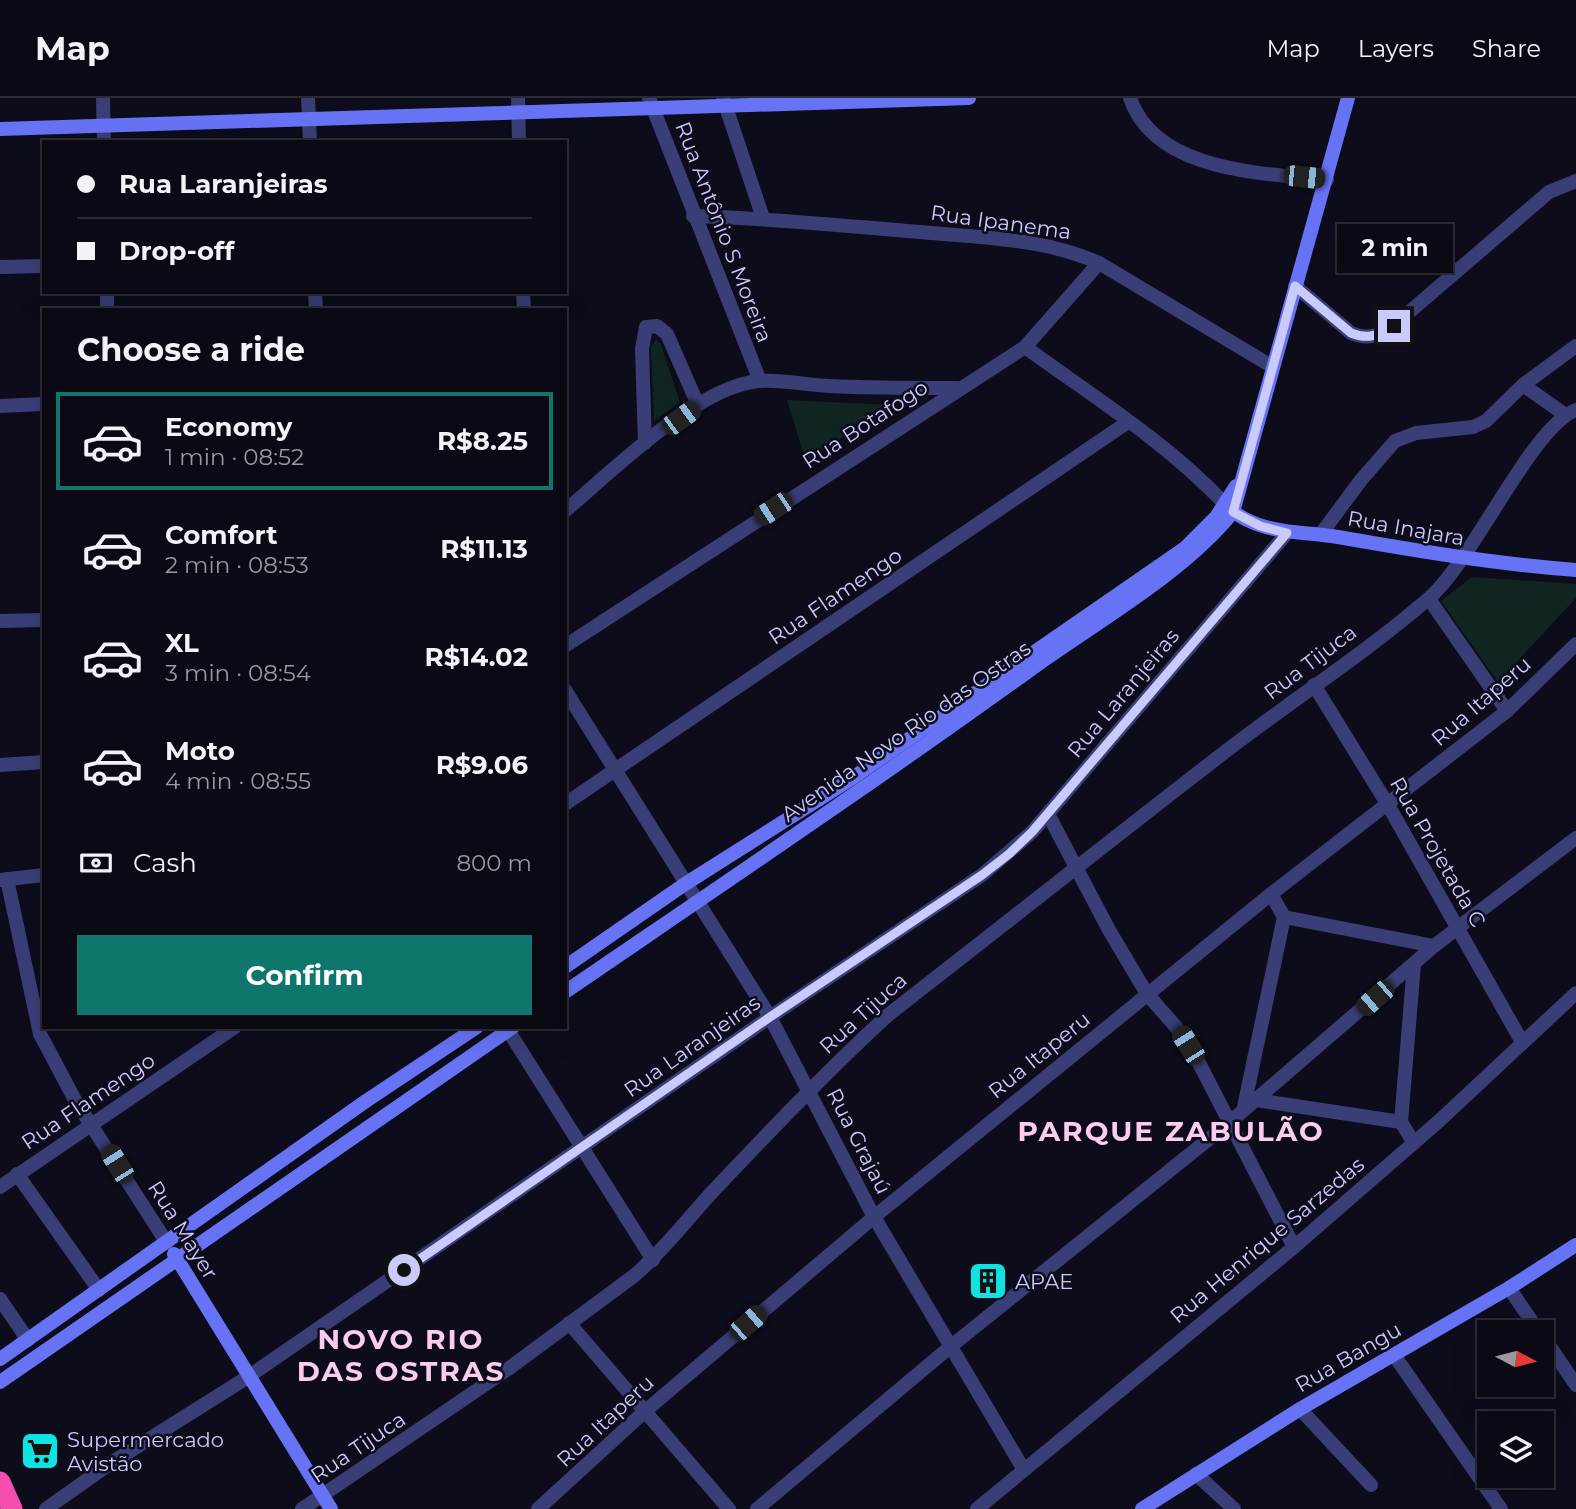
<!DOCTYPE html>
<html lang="en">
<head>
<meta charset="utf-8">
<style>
	:root { --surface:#0a0914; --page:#181722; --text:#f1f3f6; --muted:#999aa0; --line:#2a2a34; --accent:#0f766e }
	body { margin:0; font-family:Montserrat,sans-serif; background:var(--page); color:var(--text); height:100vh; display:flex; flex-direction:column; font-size:26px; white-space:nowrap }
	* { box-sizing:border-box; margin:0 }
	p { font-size:23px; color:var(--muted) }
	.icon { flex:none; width:38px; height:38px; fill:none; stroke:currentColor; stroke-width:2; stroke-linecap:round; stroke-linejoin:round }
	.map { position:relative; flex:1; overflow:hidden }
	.sheet { position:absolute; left:42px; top:210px; width:525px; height:721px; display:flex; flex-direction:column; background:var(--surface); border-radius:0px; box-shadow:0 7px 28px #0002,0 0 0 2px var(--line) }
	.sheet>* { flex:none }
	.top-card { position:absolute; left:42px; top:42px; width:525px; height:154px; border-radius:0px; box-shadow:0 7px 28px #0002,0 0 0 2px var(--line); display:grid; align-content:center; height:154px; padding:0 35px; background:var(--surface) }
	.needle { width:46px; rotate:97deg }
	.tools { position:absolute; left:1477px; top:1222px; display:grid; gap:14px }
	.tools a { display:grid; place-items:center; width:77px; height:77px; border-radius:0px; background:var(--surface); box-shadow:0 7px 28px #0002,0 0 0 2px var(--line); font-size:35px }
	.end { position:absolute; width:32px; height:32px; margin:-16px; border:9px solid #cacafc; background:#111; box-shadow:0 0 0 4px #111 }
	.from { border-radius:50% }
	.bubble { position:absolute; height:49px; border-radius:0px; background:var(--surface); box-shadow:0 7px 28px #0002,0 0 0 2px var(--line); font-size:23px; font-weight:700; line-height:49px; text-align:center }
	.car { position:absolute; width:21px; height:42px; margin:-21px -10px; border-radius:9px; box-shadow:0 0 5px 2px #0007; background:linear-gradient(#222 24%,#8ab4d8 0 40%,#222 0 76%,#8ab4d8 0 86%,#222 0) }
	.top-card b { display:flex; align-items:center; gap:24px; height:66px; font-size:26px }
	.top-card b+b { border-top:2px solid var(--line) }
	.top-card i { width:18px; height:18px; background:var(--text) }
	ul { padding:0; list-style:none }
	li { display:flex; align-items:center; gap:21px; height:98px; margin:0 14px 10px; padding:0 21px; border:4px solid transparent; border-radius:0px }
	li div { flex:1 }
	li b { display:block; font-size:26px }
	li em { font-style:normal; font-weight:700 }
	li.active { border-color:var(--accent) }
	li>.icon { width:63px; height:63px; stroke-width:1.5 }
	h2 { padding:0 35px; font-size:32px; line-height:84px }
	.pay { display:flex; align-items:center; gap:18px; height:77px; padding:0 35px; font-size:26px }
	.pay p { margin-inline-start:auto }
	.action { display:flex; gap:14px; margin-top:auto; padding:14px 35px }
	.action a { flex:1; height:80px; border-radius:0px; background:var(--accent); color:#fff; font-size:28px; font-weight:700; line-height:80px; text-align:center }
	header { display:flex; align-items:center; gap:42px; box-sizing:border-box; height:98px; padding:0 35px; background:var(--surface); border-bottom:2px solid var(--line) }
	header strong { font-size:33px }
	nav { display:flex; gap:38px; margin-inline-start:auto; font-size:24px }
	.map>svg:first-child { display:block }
	.green { fill:#102522 }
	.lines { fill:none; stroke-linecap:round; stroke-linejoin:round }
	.street { stroke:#3a3e77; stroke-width:14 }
	.secondary { stroke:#6773f5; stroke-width:14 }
	.highway { stroke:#f44daf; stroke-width:21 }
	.route { stroke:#cacafc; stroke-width:9 }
	.labels { text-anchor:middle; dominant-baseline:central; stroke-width:5; stroke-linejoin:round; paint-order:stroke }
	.street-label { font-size:21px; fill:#cacafc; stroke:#0d0c1b }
	.poi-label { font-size:21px; fill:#cacafc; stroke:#0d0c1b; text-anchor:start }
	.district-label { font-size:28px; font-weight:bold; letter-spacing:2px; fill:#fcccef; stroke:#0d0c1b }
</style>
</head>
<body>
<header>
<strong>Map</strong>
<nav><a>Map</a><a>Layers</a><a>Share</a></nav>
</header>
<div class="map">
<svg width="1576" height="1411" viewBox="0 0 1576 1411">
	<rect width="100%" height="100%" fill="#0d0c1b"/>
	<g class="green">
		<path d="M656,241L661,246L680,305L654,323L651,249Z"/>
		<path d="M787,302L892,307L806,363Z"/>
		<path d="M1472,479L1576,486V500L1498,584L1441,503Z"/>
	</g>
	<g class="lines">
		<g class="street">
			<path d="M103,0L104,44"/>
			<path d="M308,0L310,44"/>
			<path d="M518,0L519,44"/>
			<path d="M649,0L760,283"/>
			<path d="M723,0L763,120"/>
			<path d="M1130,0C1155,74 1263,75 1327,82"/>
			<path d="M693,118C770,120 845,128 921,134C981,140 1044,140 1099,165L1273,269"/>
			<path d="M0,169L44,168"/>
			<path d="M1295,188L1351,235C1368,242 1379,238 1393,228L1549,94L1576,83"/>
			<path d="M107,194V212"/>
			<path d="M315,194L316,212"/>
			<path d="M523,194L524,212"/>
			<path d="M1025,249C1094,299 1166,344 1224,405"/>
			<path d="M1523,287L1564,316"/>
			<path d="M0,308L44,306"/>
			<path d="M645,345L642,251L646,229L657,228L667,236L698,307"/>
			<path d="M565,413C612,373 698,288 759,283C781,281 806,287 829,288C871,290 914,290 957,290"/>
			<path d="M1321,436L1361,382L1395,343L1416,335L1473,329L1486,323L1523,287L1576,248"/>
			<path d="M1429,501L1507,613"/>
			<path d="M0,523L44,522"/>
			<path d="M565,548L1025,249L1099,165"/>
			<path d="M1314,587L1388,707L1522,944"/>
			<path d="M565,592L770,919L874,1119L1024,1372"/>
			<path d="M0,667L44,664"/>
			<path d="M565,706L1128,324"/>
			<path d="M1048,716L1109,832L1147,896L1177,930L1199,965L1294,1149"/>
			<path d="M7,781L40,936L75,1002L167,1145"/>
			<path d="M0,782L44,777"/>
			<path d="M1284,819L1434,848"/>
			<path d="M506,929L653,1162"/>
			<path d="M1256,1002L1401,1024"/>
			<path d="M1244,1009L1284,819L1271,796"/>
			<path d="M1414,1045L1401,1024L1414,866"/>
			<path d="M17,1076L99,1192"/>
			<path d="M0,1089L235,929"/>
			<path d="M1509,1190L1539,1234"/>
			<path d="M0,1201L28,1242"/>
			<path d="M569,1225L729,1411"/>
			<path d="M1542,1237L1576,1287"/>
			<path d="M1394,1257L1501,1411"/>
			<path d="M1300,1311L1371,1387"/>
			<path d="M1196,1376L1234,1411"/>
			<path d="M46,1411L108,1367L248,1279L770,919L982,777L1032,734L1287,435"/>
			<path d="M302,1411L508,1271L635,1177C665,1151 688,1120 715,1091C771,1032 828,972 888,917C998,831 1107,745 1217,660C1286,606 1362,558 1428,501C1474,462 1531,329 1576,312"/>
			<path d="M538,1411L644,1314L874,1119L1271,796L1507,613L1576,546"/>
			<path d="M757,1411L950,1249L1230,1024L1434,848L1576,740"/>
			<path d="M977,1411L1294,1149L1439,1023L1576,895"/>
		</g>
		<g class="secondary">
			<path d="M0,31L969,0"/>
			<path d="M1228,409C1258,437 1301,433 1338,439C1418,453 1496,466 1576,472"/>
			<path d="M565,869L685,786L851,681L1185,450L1216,419L1236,388"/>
			<path d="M565,894C723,786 882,679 1037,567C1100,522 1185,474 1233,414L1348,0"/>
			<path d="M174,1156L331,1411"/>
			<path d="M0,1261L366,1003L477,929"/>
			<path d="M0,1284L513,929"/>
			<path d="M1142,1411L1300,1311L1509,1190L1576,1147"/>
		</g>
		<path class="highway" d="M0,1384L12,1411"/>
	</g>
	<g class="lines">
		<path class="route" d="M404,1172L770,919L982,777L1009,756L1032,734L1287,435L1260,428L1233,414L1295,188L1351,235C1368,242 1379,237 1394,228"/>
	</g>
	<defs>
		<g id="building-square" transform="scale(2.0125)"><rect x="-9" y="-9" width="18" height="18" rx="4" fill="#0fe3e2" stroke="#0d0c1b"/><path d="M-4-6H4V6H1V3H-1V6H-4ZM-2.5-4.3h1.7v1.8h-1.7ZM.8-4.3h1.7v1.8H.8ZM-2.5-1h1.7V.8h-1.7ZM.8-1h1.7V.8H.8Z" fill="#111"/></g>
		<g id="supermarket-square" transform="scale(2.0125)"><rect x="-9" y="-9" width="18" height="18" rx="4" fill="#0fe3e2" stroke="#0d0c1b"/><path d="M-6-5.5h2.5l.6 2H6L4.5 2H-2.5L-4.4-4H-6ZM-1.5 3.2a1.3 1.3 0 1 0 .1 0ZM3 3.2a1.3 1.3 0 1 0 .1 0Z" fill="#111"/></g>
	</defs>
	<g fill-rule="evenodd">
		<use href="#building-square" x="988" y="1183"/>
		<use href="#supermarket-square" x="40" y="1353"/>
	</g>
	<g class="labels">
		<g class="street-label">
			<text transform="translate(1001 124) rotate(8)">Rua Ipanema</text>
			<text transform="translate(724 134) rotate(69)">Rua Antônio S Moreira</text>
			<text transform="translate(865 326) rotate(-33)">Rua Botafogo</text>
			<text transform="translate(1406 430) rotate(10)">Rua Inajara</text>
			<text transform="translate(835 498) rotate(-34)">Rua Flamengo</text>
			<text transform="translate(1310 564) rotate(-37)">Rua Tijuca</text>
			<text transform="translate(1123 595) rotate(-50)">Rua Laranjeiras</text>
			<text transform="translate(1481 603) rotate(-41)">Rua Itaperu</text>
			<text transform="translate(906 633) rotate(-35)">Avenida Novo Rio das Ostras</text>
			<text transform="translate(1438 754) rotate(60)">Rua Projetada C</text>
			<text transform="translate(863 915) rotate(-42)">Rua Tijuca</text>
			<text transform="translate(692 948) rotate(-35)">Rua Laranjeiras</text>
			<text transform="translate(1039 957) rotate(-39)">Rua Itaperu</text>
			<text transform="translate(88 1003) rotate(-34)">Rua Flamengo</text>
			<text transform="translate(859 1043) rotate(63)">Rua Grajaú</text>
			<text transform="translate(183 1132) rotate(58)">Rua Mayer</text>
			<text transform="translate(1267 1142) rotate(-40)">Rua Henrique Sarzedas</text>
			<text transform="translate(1348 1259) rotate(-30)">Rua Bangu</text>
			<text transform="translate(605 1323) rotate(-43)">Rua Itaperu</text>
			<text transform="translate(358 1349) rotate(-34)">Rua Tijuca</text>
		</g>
		<g class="poi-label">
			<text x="1015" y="1183">APAE</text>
			<text x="67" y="1341">Supermercado<tspan x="67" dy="24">Avistão</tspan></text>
		</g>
		<g class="district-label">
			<text x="1171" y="1033">PARQUE ZABULÃO</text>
			<text x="401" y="1241">NOVO RIO<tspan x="401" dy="32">DAS OSTRAS</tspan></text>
		</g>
	</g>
</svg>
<div class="tools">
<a><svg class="needle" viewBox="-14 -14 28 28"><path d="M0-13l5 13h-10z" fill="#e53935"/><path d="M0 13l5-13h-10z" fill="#999aa0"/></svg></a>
<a><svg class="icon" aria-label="layers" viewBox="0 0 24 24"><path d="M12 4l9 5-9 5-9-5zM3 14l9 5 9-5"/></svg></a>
</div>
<i class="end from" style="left:404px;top:1172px"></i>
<i class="end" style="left:1394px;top:228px"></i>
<div class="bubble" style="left:1337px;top:126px;width:116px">2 min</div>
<i class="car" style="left:1304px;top:79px;rotate:96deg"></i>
<i class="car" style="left:681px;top:320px;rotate:54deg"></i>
<i class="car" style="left:773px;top:411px;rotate:237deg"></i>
<i class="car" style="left:1375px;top:900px;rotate:229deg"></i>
<i class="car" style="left:1188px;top:947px;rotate:328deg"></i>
<i class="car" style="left:117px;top:1066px;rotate:328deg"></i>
<i class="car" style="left:748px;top:1225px;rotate:49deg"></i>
<div class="top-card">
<b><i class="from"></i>Rua Laranjeiras</b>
<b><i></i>Drop-off</b>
</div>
<section class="sheet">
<h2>Choose a ride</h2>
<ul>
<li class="active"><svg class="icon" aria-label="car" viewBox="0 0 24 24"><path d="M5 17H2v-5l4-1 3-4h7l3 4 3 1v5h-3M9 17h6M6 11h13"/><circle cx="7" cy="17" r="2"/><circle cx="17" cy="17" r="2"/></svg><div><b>Economy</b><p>1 min · 08:52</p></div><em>R$8.25</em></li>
<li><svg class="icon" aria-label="car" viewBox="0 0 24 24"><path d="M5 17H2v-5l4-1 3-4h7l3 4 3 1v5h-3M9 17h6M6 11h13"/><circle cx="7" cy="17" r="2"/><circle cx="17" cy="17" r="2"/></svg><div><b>Comfort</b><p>2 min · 08:53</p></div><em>R$11.13</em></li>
<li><svg class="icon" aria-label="car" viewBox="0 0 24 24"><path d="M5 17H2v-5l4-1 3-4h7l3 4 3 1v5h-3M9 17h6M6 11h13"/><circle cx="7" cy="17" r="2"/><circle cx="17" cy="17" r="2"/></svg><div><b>XL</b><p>3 min · 08:54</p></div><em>R$14.02</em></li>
<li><svg class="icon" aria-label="car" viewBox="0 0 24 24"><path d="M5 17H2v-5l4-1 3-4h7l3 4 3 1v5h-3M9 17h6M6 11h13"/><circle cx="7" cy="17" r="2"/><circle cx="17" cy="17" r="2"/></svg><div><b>Moto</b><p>4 min · 08:55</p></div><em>R$9.06</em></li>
</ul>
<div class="pay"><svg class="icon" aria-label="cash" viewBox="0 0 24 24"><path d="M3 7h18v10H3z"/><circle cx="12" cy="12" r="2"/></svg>Cash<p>800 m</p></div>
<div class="action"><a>Confirm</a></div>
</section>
</div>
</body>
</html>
